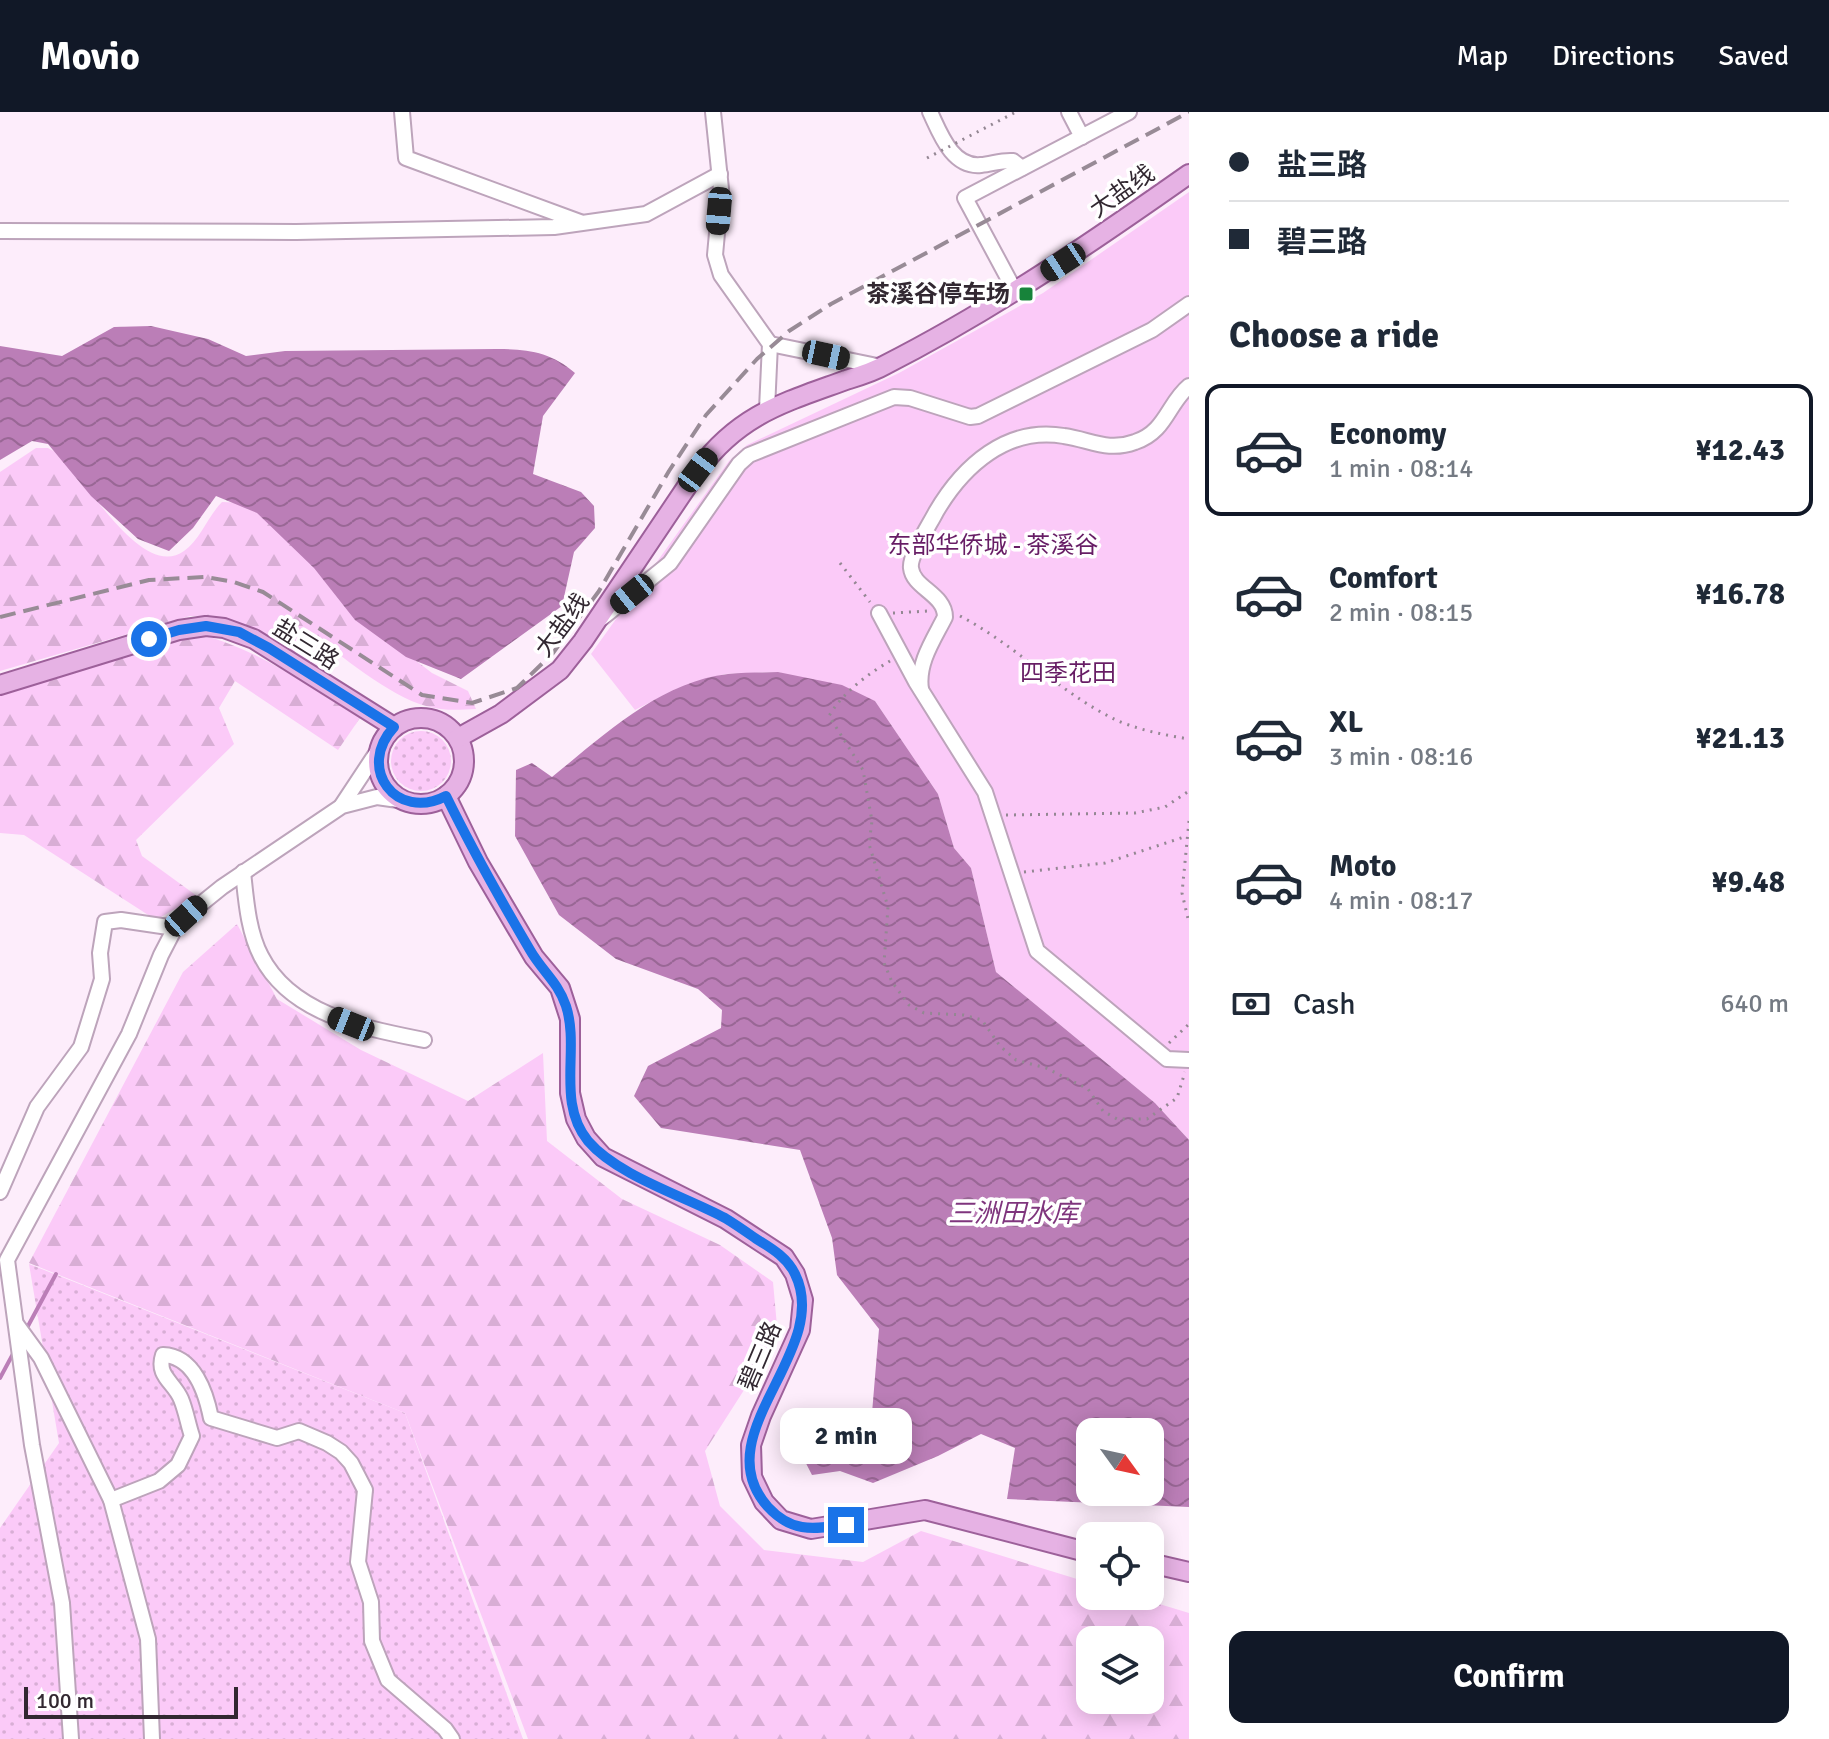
<!DOCTYPE html>
<html lang="en">
<head>
<meta charset="utf-8">
<style>
	:root { --surface:#fff; --page:#f2f2f3; --text:#1f2937; --muted:#747a83; --line:#e0e1e3; --accent:#111827 }
	body { margin:0; font-family:Signika,"Noto Sans SC",sans-serif; background:var(--page); color:var(--text); height:100vh; display:flex; flex-direction:column; font-size:30px; white-space:nowrap }
	* { box-sizing:border-box; margin:0 }
	p { font-size:26px; color:var(--muted) }
	.icon { flex:none; width:44px; height:44px; fill:none; stroke:currentColor; stroke-width:2; stroke-linecap:round; stroke-linejoin:round }
	.map { position:relative; flex:1; overflow:hidden }
	.side { display:flex; flex-direction:column; background:var(--surface); width:640px }
	.side>* { flex:none }
	.guide { display:grid; align-content:center; height:176px; padding:0 40px; background:var(--surface) }
	.needle { width:52px; rotate:123deg }
	.fabs { position:absolute; left:1076px; top:1306px; display:grid; gap:16px }
	.fabs a { display:grid; place-items:center; width:88px; height:88px; border-radius:16px; background:var(--surface); box-shadow:0 4px 20px #0003; font-size:40px }
	.scale { position:absolute; left:24px; bottom:20px; width:214px; box-sizing:border-box; padding-left:8px; border:4px solid #322831; border-top:0; font-size:22px; line-height:28px; white-space:nowrap; color:#322831; -webkit-text-stroke:6px #fff; paint-order:stroke }
	.end { position:absolute; width:36px; height:36px; margin:-18px; border:10px solid #1a73e8; background:#fff; box-shadow:0 0 0 4px #fff }
	.from { border-radius:50% }
	.bubble { position:absolute; height:56px; border-radius:16px; background:var(--surface); box-shadow:0 4px 20px #0003; font-size:26px; font-weight:700; line-height:56px; text-align:center }
	.car { position:absolute; width:24px; height:48px; margin:-24px -12px; border-radius:10px; box-shadow:0 0 6px 2px #0007; background:linear-gradient(#222 24%,#8ab4d8 0 40%,#222 0 76%,#8ab4d8 0 86%,#222 0) }
	.guide b { display:flex; align-items:center; gap:28px; height:76px; font-size:30px }
	.guide b+b { border-top:2px solid var(--line) }
	.guide i { width:20px; height:20px; background:var(--text) }
	ul { padding:0; list-style:none }
	li { display:flex; align-items:center; gap:24px; height:132px; margin:0 16px 12px; padding:0 24px; border:4px solid transparent; border-radius:16px }
	li div { flex:1 }
	li b { display:block; font-size:30px }
	li em { font-style:normal; font-weight:700 }
	li.selected { border-color:var(--accent) }
	li>.icon { width:72px; height:72px; stroke-width:1.5 }
	h2 { padding:0 40px; font-size:36px; line-height:96px }
	.pay { display:flex; align-items:center; gap:20px; height:88px; padding:0 40px; font-size:30px }
	.pay p { margin-inline-start:auto }
	.cta { display:flex; gap:16px; margin-top:auto; padding:16px 40px }
	.cta a { flex:1; height:92px; border-radius:16px; background:var(--accent); color:#fff; font-size:32px; font-weight:700; line-height:92px; text-align:center }
	header { display:flex; align-items:center; gap:48px; box-sizing:border-box; height:112px; padding:0 40px; background:var(--accent); color:#fff }
	header strong { font-size:38px }
	nav { display:flex; gap:44px; margin-inline-start:auto; font-size:28px }
	main { display:flex; flex:1; min-height:0 }
	.map>svg:first-child { display:block }
	.grass { fill:url(#grass-dots) }
	.forest { fill:url(#forest-firs); fill-rule:evenodd }
	.park { fill:#fbcaf8 }
	.water { fill:url(#water-waves); fill-rule:evenodd }
	.lines { fill:none; stroke-linecap:round; stroke-linejoin:round }
	.stream { stroke:#bb7eb7; stroke-width:4 }
	.minor-casing { stroke:#bda4bb; stroke-width:18 }
	.major-casing { stroke:#9d609a; stroke-width:22 }
	.path { stroke:#948793; stroke-width:3; stroke-dasharray:2 6; stroke-linecap:butt }
	.minor { stroke:#fff; stroke-width:14 }
	.major { stroke:#e6b2e4; stroke-width:18 }
	.rail { stroke:#988b96; stroke-width:4; stroke-dasharray:16 8; stroke-linecap:butt }
	.path-bridge { stroke:#948793; stroke-width:3; stroke-dasharray:2 6; stroke-linecap:butt }
	.route { stroke:#1a73e8; stroke-width:10 }
	.poi-dot { fill:#17833a; stroke:#fff; stroke-width:3 }
	.labels { text-anchor:middle; dominant-baseline:central; stroke-width:7; stroke-linejoin:round; paint-order:stroke }
	.street-label { font-size:24px; fill:#322831; stroke:#fff }
	.poi-label { font-size:24px; font-weight:bold; fill:#322831; stroke:#fff; text-anchor:end }
	.park-label { font-size:24px; fill:#671d65; stroke:#fff }
	.water-label { font-size:26px; font-style:italic; fill:#7f357d; stroke:#fff }
</style>
</head>
<body>
<header>
<strong>Movio</strong>
<nav><a>Map</a><a>Directions</a><a>Saved</a></nav>
</header>
<main>
<div class="map">
<svg width="1189" height="1627" viewBox="0 0 1189 1627">
	<defs>
		<pattern id="grass-dots" width="8" height="8" patternUnits="userSpaceOnUse" patternTransform="scale(2)"><rect width="8" height="8" fill="#fbcaf8"/><path d="M2 2h.1M6 6h.1" fill="none" stroke="#d8aed5" stroke-width="1.8" stroke-linecap="round"/></pattern>
		<pattern id="forest-firs" width="22" height="20" patternUnits="userSpaceOnUse" patternTransform="scale(2)"><rect width="22" height="20" fill="#fbcaf8"/><path d="M5 1l3.5 6h-7zM16 11l3.5 6h-7z" fill="#d8aed5"/></pattern>
		<pattern id="water-waves" width="16" height="10" patternUnits="userSpaceOnUse" patternTransform="scale(2)"><rect width="16" height="10" fill="#bb7eb7"/><path d="M0 5q4-4 8 0t8 0" fill="none" stroke="#996795"/></pattern>
	</defs>
	<rect width="100%" height="100%" fill="#fdedfb"/>
	<g class="grass">
		<circle cx="421" cy="649" r="30"/>
		<path d="M29,1152L405,1301L523,1627H0V1416L59,1331Z"/>
	</g>
	<g class="forest">
		<path d="M36,336H48L61,343C86,368 142,469 184,439C200,428 208,404 222,390L247,391L274,412L371,514L432,561L468,579L476,597C458,598 443,599 426,594C389,584 341,543 309,520L294,541C256,517 236,503 190,504L0,559V360Z"/>
		<path d="M202,523C260,538 309,575 360,606L338,638L235,569L219,596L234,632L136,728L142,744L197,784L156,808L24,723L0,721V577L177,526Z"/>
		<path d="M237,812L277,887L361,938L468,989L543,941L547,1029L622,1087L720,1133L773,1170L778,1225L705,1339L720,1394L764,1438L863,1450L921,1419L1090,1471V1484H1133L1189,1501V1627H528L405,1301L29,1151L183,860ZM1090,1528H1150V1588H1090Z"/>
	</g>
	<path class="park" d="M1189,80V1028L1155,991L996,860L971,756L954,736L938,682L875,589L778,560L725,562L676,577L635,598L591,542L729,349L747,333L899,261L1043,181Z"/>
	<g class="water">
		<path d="M151,214L208,227L246,244L285,239L497,237C528,237 551,240 575,261L543,304L533,362L581,380L594,394L595,416L574,440L562,494L461,567L406,545L355,508L314,456L257,401L216,384L193,416L169,439L138,427L91,384L48,332L32,329L0,348V234L62,244L114,215Z"/>
		<path d="M778,560L842,573L875,589L938,682L954,736L971,756L996,860L1155,991L1189,1028V1395L1007,1387L1015,1336L981,1322L938,1344L873,1371L840,1359L812,1363L795,1330L871,1313L879,1217L837,1163L832,1126L800,1038L661,1016L634,984L648,954L721,916L722,898L698,877L616,847L559,803L515,724L516,658L532,651L552,665C603,624 659,570 728,562C744,560 761,561 778,560ZM1090,1320H1150V1380H1090Z"/>
	</g>
	<g class="lines">
		<g class="stream">
			<path d="M28,1214L56,1162"/>
			<path d="M0,1266L14,1240"/>
		</g>
		<g class="minor-casing">
			<g id="minor">
				<path d="M402,0L406,46L580,110"/>
				<path d="M713,0L721,77L715,143L721,163L770,232L767,297"/>
				<path d="M930,0C940,21 952,56 981,53C992,52 1002,48 1013,49L1022,56"/>
				<path d="M1069,0L1082,25"/>
				<path d="M0,119L296,120L554,115L646,102L720,62"/>
				<path d="M1016,181L965,86L1129,0"/>
				<path d="M770,232L882,255"/>
				<path d="M879,501L916,570L985,680L1037,839L1167,947L1189,948"/>
				<path d="M602,506L670,451L739,352L749,343L894,285L910,286L970,305L978,304L1152,218L1189,192"/>
				<path d="M921,577C917,551 934,527 945,505C945,482 913,476 911,456C909,444 930,412 936,400C963,354 1007,314 1064,324C1091,328 1108,340 1135,330C1166,320 1168,291 1189,274"/>
				<path d="M342,693L381,634"/>
				<path d="M243,760C246,787 248,819 261,844C291,903 365,916 424,928"/>
				<path d="M0,1080L37,995L81,935L102,867L100,841L105,810L121,808L175,816"/>
				<path d="M17,1213L41,1246L111,1388L148,1527L152,1627"/>
				<path d="M111,1388L159,1369L178,1353L192,1324C188,1312 186,1299 181,1287C174,1270 156,1264 163,1243C194,1244 206,1281 211,1306L277,1326L299,1319L327,1331L341,1340L351,1351L365,1378L358,1450L371,1490L372,1529L388,1568L445,1617L452,1627"/>
				<path d="M71,1627L62,1491L32,1333L7,1148L129,922L161,843L175,816L186,804L222,775L342,694L377,685L405,689"/>
			</g>
		</g>
		<g class="major-casing">
			<g id="major">
				<path d="M0,573L179,518L206,514L224,516L254,527L394,615"/>
				<circle cx="421" cy="649" r="43"/>
				<path d="M458,626L501,602L560,558L583,529L698,358C740,302 783,291 846,268C859,264 873,260 885,253C993,198 1091,131 1189,62"/>
				<path d="M446,684L478,750L534,845L560,876L570,907V981L576,1007L586,1026L603,1045L726,1107L784,1145L795,1162L803,1188L800,1218L761,1304L751,1333L752,1365L764,1390L781,1408L811,1417L925,1398L1090,1441"/>
				<path d="M1150,1451L1189,1460"/>
			</g>
		</g>
		<g class="path">
			<path d="M840,451L870,490"/>
			<path d="M893,501L929,499"/>
			<path d="M960,504C1014,532 1057,578 1112,606C1134,617 1164,623 1189,627"/>
			<path d="M890,549C868,562 843,580 829,604L863,658L872,709L869,732L888,795L884,851L892,870L909,893L924,901L964,903L982,908L1000,934L1016,948L1046,956L1088,977L1103,999L1117,1007H1147L1177,986L1185,960"/>
			<path d="M1006,703L1135,701L1165,695L1189,679"/>
			<path d="M1189,709L1182,781L1189,811"/>
			<path d="M1024,760L1105,751L1187,724"/>
			<path d="M1169,931L1189,912"/>
		</g>
		<use href="#minor" class="minor"/>
		<use href="#major" class="major"/>
		<path class="rail" d="M0,505L149,468L205,465L234,470L263,480L422,583L472,591L517,576L553,541L599,479L669,359L706,303L757,247L789,219L831,192L1189,0"/>
		<path class="path-bridge" d="M927,46L1016,0"/>
	</g>
	<g class="lines">
		<path class="route" d="M149,527L179,518L206,514L239,520L269,536L394,615C356,656 396,710 446,684C472,737 500,787 530,838C542,859 558,870 566,894C580,937 556,990 588,1029C618,1064 684,1084 725,1106C735,1112 745,1119 755,1126C771,1136 787,1145 795,1162C833,1239 703,1323 768,1395C792,1421 813,1417 846,1413"/>
	</g>
	<rect class="poi-dot" x="1018" y="174" width="16" height="16" rx="4"/>
	<g class="labels">
		<g class="street-label">
			<text transform="translate(1122 79) rotate(-35)">大盐线</text>
			<text transform="translate(562 513) rotate(-53)">大盐线</text>
			<text transform="translate(306 532) rotate(32)">盐三路</text>
			<text transform="translate(760 1244) rotate(-67)">碧三路</text>
		</g>
		<g class="poi-label">
			<text x="1010" y="182">茶溪谷停车场</text>
		</g>
		<g class="park-label">
			<text x="993" y="433">东部华侨城 - 茶溪谷</text>
			<text x="1068" y="561">四季花田</text>
		</g>
		<g class="water-label">
			<text x="1013" y="1102">三洲田水库</text>
		</g>
	</g>
</svg>
<div class="fabs">
<a><svg class="needle" viewBox="-14 -14 28 28"><path d="M0-13l5 13h-10z" fill="#e53935"/><path d="M0 13l5-13h-10z" fill="#747a83"/></svg></a>
<a><svg class="icon" aria-label="locate" viewBox="0 0 24 24"><circle cx="12" cy="12" r="6"/><path d="M12 2v4M12 18v4M2 12h4M18 12h4"/></svg></a>
<a><svg class="icon" aria-label="layers" viewBox="0 0 24 24"><path d="M12 4l9 5-9 5-9-5zM3 14l9 5 9-5"/></svg></a>
</div>
<div class="scale">100 m</div>
<i class="end from" style="left:149px;top:527px"></i>
<i class="end" style="left:846px;top:1413px"></i>
<div class="bubble" style="left:780px;top:1296px;width:132px">2 min</div>
<i class="car" style="left:719px;top:99px;rotate:185deg"></i>
<i class="car" style="left:1063px;top:150px;rotate:237deg"></i>
<i class="car" style="left:826px;top:243px;rotate:102deg"></i>
<i class="car" style="left:698px;top:358px;rotate:37deg"></i>
<i class="car" style="left:632px;top:482px;rotate:231deg"></i>
<i class="car" style="left:186px;top:804px;rotate:48deg"></i>
<i class="car" style="left:351px;top:912px;rotate:292deg"></i>
</div>
<section class="side">
<div class="guide">
<b><i class="from"></i>盐三路</b>
<b><i></i>碧三路</b>
</div>
<h2>Choose a ride</h2>
<ul>
<li class="selected"><svg class="icon" aria-label="car" viewBox="0 0 24 24"><path d="M5 17H2v-5l4-1 3-4h7l3 4 3 1v5h-3M9 17h6M6 11h13"/><circle cx="7" cy="17" r="2"/><circle cx="17" cy="17" r="2"/></svg><div><b>Economy</b><p>1 min · 08:14</p></div><em>¥12.43</em></li>
<li><svg class="icon" aria-label="car" viewBox="0 0 24 24"><path d="M5 17H2v-5l4-1 3-4h7l3 4 3 1v5h-3M9 17h6M6 11h13"/><circle cx="7" cy="17" r="2"/><circle cx="17" cy="17" r="2"/></svg><div><b>Comfort</b><p>2 min · 08:15</p></div><em>¥16.78</em></li>
<li><svg class="icon" aria-label="car" viewBox="0 0 24 24"><path d="M5 17H2v-5l4-1 3-4h7l3 4 3 1v5h-3M9 17h6M6 11h13"/><circle cx="7" cy="17" r="2"/><circle cx="17" cy="17" r="2"/></svg><div><b>XL</b><p>3 min · 08:16</p></div><em>¥21.13</em></li>
<li><svg class="icon" aria-label="car" viewBox="0 0 24 24"><path d="M5 17H2v-5l4-1 3-4h7l3 4 3 1v5h-3M9 17h6M6 11h13"/><circle cx="7" cy="17" r="2"/><circle cx="17" cy="17" r="2"/></svg><div><b>Moto</b><p>4 min · 08:17</p></div><em>¥9.48</em></li>
</ul>
<div class="pay"><svg class="icon" aria-label="cash" viewBox="0 0 24 24"><path d="M3 7h18v10H3z"/><circle cx="12" cy="12" r="2"/></svg>Cash<p>640 m</p></div>
<div class="cta"><a>Confirm</a></div>
</section>
</main>
</body>
</html>
